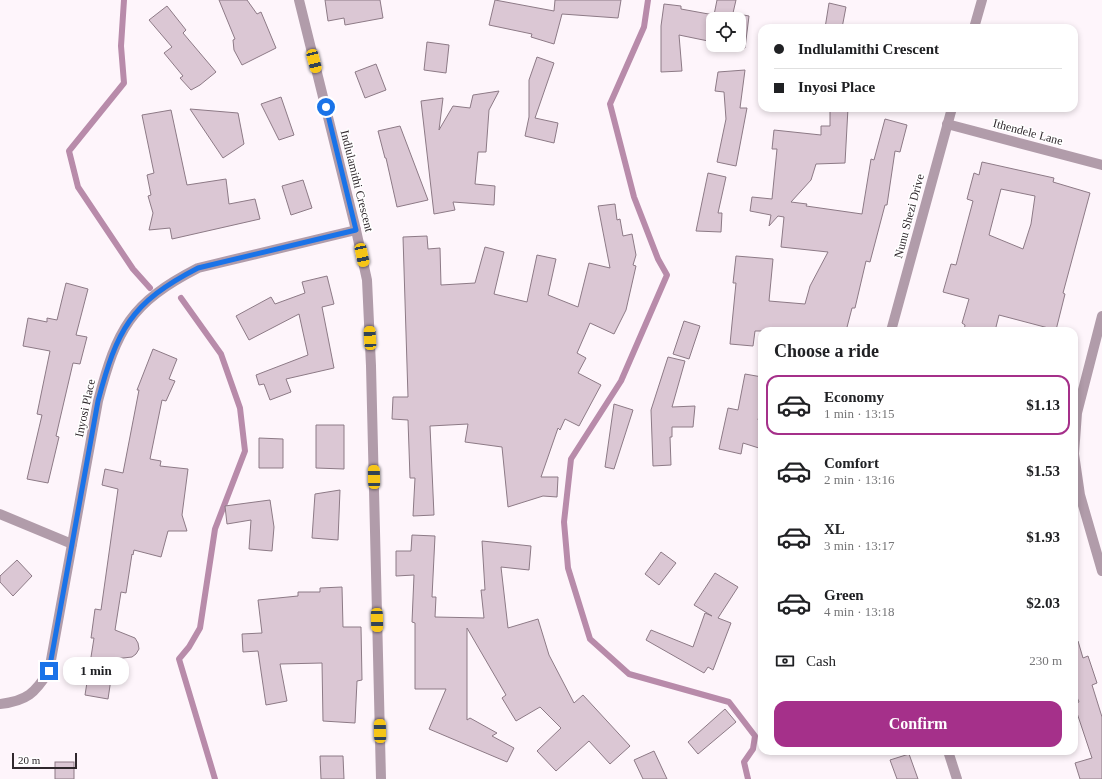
<!DOCTYPE html>
<html lang="en">
<head>
<meta charset="utf-8">
<style>
	:root { --surface:#fff; --page:#f2f2f2; --text:#202124; --muted:#757577; --line:#e0e0e0; --accent:#a5308a }
	body { margin:0; font-family:Georgia,serif; background:var(--page); color:var(--text); height:100vh; display:flex; flex-direction:column; font-size:15px; white-space:nowrap }
	* { box-sizing:border-box; margin:0 }
	p { font-size:13px; color:var(--muted) }
	.icon { flex:none; width:22px; height:22px; fill:none; stroke:currentColor; stroke-width:2; stroke-linecap:round; stroke-linejoin:round }
	.map { position:relative; flex:1; overflow:hidden }
	.drawer { position:absolute; left:758px; top:327px; width:320px; height:428px; display:flex; flex-direction:column; background:var(--surface); border-radius:12px; box-shadow:0 2px 6px #0003 }
	.drawer>* { flex:none }
	.top-card { position:absolute; left:758px; top:24px; width:320px; height:88px; border-radius:12px; box-shadow:0 2px 6px #0003; display:grid; align-content:center; height:88px; padding:0 16px; background:var(--surface) }
	.tools { position:absolute; left:706px; top:12px; display:grid; gap:8px }
	.tools a { display:grid; place-items:center; width:40px; height:40px; border-radius:8px; background:var(--surface); box-shadow:0 2px 6px #0003; font-size:20px }
	.scale { position:absolute; left:12px; bottom:10px; width:65px; box-sizing:border-box; padding-left:4px; border:2px solid #30282d; border-top:0; font-size:11px; line-height:14px; white-space:nowrap; color:#30282d; -webkit-text-stroke:3px #fff; paint-order:stroke }
	.end { position:absolute; width:18px; height:18px; margin:-9px; border:5px solid #1a73e8; background:#fff; box-shadow:0 0 0 2px #fff }
	.from { border-radius:50% }
	.bubble { position:absolute; height:28px; border-radius:12px; background:var(--surface); box-shadow:0 2px 6px #0003; font-size:13px; font-weight:700; line-height:28px; text-align:center }
	.car { position:absolute; width:12px; height:24px; margin:-12px -6px; border-radius:5px; box-shadow:0 0 3px 1px #0007; background:linear-gradient(#f5c518 24%,#345 0 40%,#f5c518 0 76%,#345 0 86%,#f5c518 0) }
	.top-card b { display:flex; align-items:center; gap:14px; height:38px; font-size:15px }
	.top-card b+b { border-top:1px solid var(--line) }
	.top-card i { width:10px; height:10px; background:var(--text) }
	ul { padding:0; list-style:none }
	li { display:flex; align-items:center; gap:12px; height:60px; margin:0 8px 6px; padding:0 8px; border:2px solid transparent; border-radius:12px }
	li div { flex:1 }
	li b { display:block; font-size:15px }
	li em { font-style:normal; font-weight:700 }
	li.on { border-color:var(--accent) }
	li>.icon { width:36px; height:36px; stroke-width:1.5 }
	h2 { padding:0 16px; font-size:18px; line-height:48px }
	.pay { display:flex; align-items:center; gap:10px; height:44px; padding:0 16px; font-size:15px }
	.pay p { margin-inline-start:auto }
	.primary-button { display:flex; gap:8px; margin-top:auto; padding:8px 16px }
	.primary-button a { flex:1; height:46px; border-radius:12px; background:var(--accent); color:#fff; font-size:16px; font-weight:700; line-height:46px; text-align:center }
	.map>svg:first-child { display:block }
	.lines { fill:none; stroke-linecap:round; stroke-linejoin:round }
	.stream { stroke:#b88baa; stroke-width:6 }
	.building { fill:#dbc7d4; stroke:#8d7a86; fill-rule:evenodd }
	.minor { stroke:#b19caa; stroke-width:10 }
	.route { stroke:#1a73e8; stroke-width:5 }
	.labels { text-anchor:middle; dominant-baseline:central; stroke-width:3; stroke-linejoin:round; paint-order:stroke }
	.street-label { font-size:12px; fill:#30282d; stroke:#fff }
</style>
</head>
<body>
<div class="map">
<svg width="1102" height="779" viewBox="0 0 1102 779">
	<rect width="100%" height="100%" fill="#fef5fb"/>
	<g class="lines">
		<g class="stream">
			<path d="M124,0L121,46L124,83L69,151L78,187L133,269L150,288"/>
			<path d="M648,0L644,27L610,104L634,197L658,259L667,275L621,381L571,459L564,522L568,568L590,639L629,674L729,702L755,736L753,749L744,762L748,779"/>
			<path d="M181,298L221,354L240,408L245,451L215,529L200,628L189,647L179,659L215,779"/>
		</g>
	</g>
	<g class="building">
		<path d="M219,0H247L257,14L261,12L276,48L242,65L234,50L233,40L235,39Z"/>
		<path d="M325,0H380L383,18L345,25L344,18L328,21Z"/>
		<path d="M495,0L554,11L555,0H621L618,18L562,14L554,44L531,37L532,34L489,25Z"/>
		<path d="M717,0H736L733,13L749,16L745,48L729,45H739V19H713V42L679,35L682,71L661,72V26L664,4L681,6V9L714,15Z"/>
		<path d="M829,3L846,7L842,28H825Z"/>
		<path d="M167,6L186,30L183,33L216,72L200,85L191,90L180,78L183,76L164,53L172,47L149,20Z"/>
		<path d="M427,42L449,45L446,73L424,70Z"/>
		<path d="M537,57L554,63L535,118L558,123L554,143L525,136L529,117V80Z"/>
		<path d="M376,64L386,90L365,98L355,72Z"/>
		<path d="M745,70L740,108H747L736,166L717,162L726,119L724,92L715,91L718,72Z"/>
		<path d="M499,91L489,110L486,152H478L475,184L495,186L494,205L453,202L455,210L434,214L421,101L443,98L439,130L453,106L470,108L473,95Z"/>
		<path d="M281,97L294,135L279,140L261,104Z"/>
		<path d="M830,108H848L845,163L816,164L811,180L791,202L807,204L806,206L862,214L871,159L874,160L885,119L907,125L900,152L895,151L887,205H885L870,262L866,261L855,308H852L846,331H755L753,346L730,344L736,283H733L736,256L773,259L769,301L805,304L810,286L828,252L781,247L784,217L778,216L769,226L771,215L750,211L752,197L772,199L777,149H772L774,130L821,135V126H830Z"/>
		<path d="M190,109L238,113L244,144L223,158Z"/>
		<path d="M171,110L187,185L226,179L229,204L255,199L260,219L172,239L170,228L149,230L153,213L148,196L151,195L147,175L154,173L142,115Z"/>
		<path d="M400,126L428,200L397,207L386,158H385L378,131Z"/>
		<path d="M982,162L1054,178L1053,182L1090,193L1063,293L1065,294L1056,330L999,315L995,331H964L965,325L962,323L969,299L943,292L951,264L956,265L973,201L967,199L974,173L979,175ZM1001,189L1035,196L1031,224L1023,249L989,235Z"/>
		<path d="M708,173L726,177L718,213H722L721,232L696,231Z"/>
		<path d="M303,180L312,208L291,215L282,186Z"/>
		<path d="M615,204L617,220L620,219L623,236L632,234L636,255L633,265L636,266L626,310L614,334L590,323L577,353L586,358L578,373L601,385L579,426L565,419L560,430L558,428L541,477H558L557,497L543,496L508,507L502,447L465,442L468,424L430,426L434,515L413,516L415,478H410L408,420L392,419L393,397H408L403,237L427,236L428,249L440,248L441,285L475,283L485,247L504,252L494,294L527,302L537,255L556,259L548,295L578,307L589,263L610,268L598,206Z"/>
		<path d="M327,276L334,304L322,307L334,368L286,379L291,392L270,400L264,384L259,385L256,375L308,355L299,314L249,340L236,316L271,297L275,304L305,293L302,282Z"/>
		<path d="M66,283L88,289L76,335L87,337L80,364L73,363L56,436L59,437L48,483L27,479L42,415L37,414L50,351L23,346L28,318L47,322V318L57,320Z"/>
		<path d="M684,321L700,326L689,359L673,354Z"/>
		<path d="M153,349L177,359L169,379L175,381L166,401L162,400L150,459L161,461L160,466L188,469L182,515L187,531H168L161,557L134,550L133,555L132,554L126,593L121,592L115,630L135,638L138,643L139,649L136,654L132,657L114,659L108,699L85,695L94,638H91L95,609L101,610L118,489L102,485L105,469L123,473L139,390H137Z"/>
		<path d="M668,357L685,361L672,407L695,406L693,427H672V437H670L671,465L653,466L651,410Z"/>
		<path d="M745,374L762,377V402L758,420L762,421V449L743,443L741,454L719,449L728,408L738,410Z"/>
		<path d="M614,404L633,410L614,469L605,467Z"/>
		<path d="M316,425H344V469L316,468Z"/>
		<path d="M259,438L283,439V468H259Z"/>
		<path d="M340,490L338,540L312,538L315,494Z"/>
		<path d="M270,500L274,527L272,551L249,549L251,520L227,524L225,506Z"/>
		<path d="M412,535L435,536L432,597H436L435,617L484,618L481,590H485L482,541L531,546L529,570L501,567L508,628L538,619L549,655L574,703L583,695L630,746L610,764L589,741L556,771L537,751L561,728L540,707L516,721L502,698L506,695L467,628V720L470,718L497,733L492,736L514,748L507,762L429,729L446,689H415V623L412,622L414,575L396,576V551H411Z"/>
		<path d="M661,552L676,563L659,585L645,574Z"/>
		<path d="M17,560L32,576L13,596L0,582V576Z"/>
		<path d="M715,573L738,587L718,618L731,623L713,670L708,667L704,673L646,640L651,630L693,647L705,613L712,616L694,605Z"/>
		<path d="M342,587L343,627H361L362,680L357,681L355,723L323,721L322,663L280,664L287,701L266,705L258,651L243,652L242,634L262,633L258,600L298,596V592H320V588Z"/>
		<path d="M1074,641H1078L1083,658L1088,656L1097,683L1092,685L1102,717V779H1080L1075,763L1092,758L1074,704L1079,702L1074,690Z"/>
		<path d="M725,709L736,722L698,754L688,742Z"/>
		<path d="M654,751L667,779H643L634,760Z"/>
		<path d="M909,754L918,779H897L890,760Z"/>
		<path d="M320,756H343L344,779H321Z"/>
		<rect x="55" y="762" width="19" height="17"/>
	</g>
	<g class="lines">
		<g class="minor">
			<path d="M299,0L356,230L367,280L371,366L381,779"/>
			<path d="M974,28L982,0"/>
			<path d="M947,124L1102,165"/>
			<path d="M891,331L952,108"/>
			<path d="M1074,454L1077,413L1102,316"/>
			<path d="M1074,454L1080,495L1102,571"/>
			<path d="M0,514L72,544"/>
			<path d="M0,704C27,701 35,693 49,671L98,401C117,329 130,303 198,268L356,230"/>
			<path d="M948,751L957,779"/>
		</g>
	</g>
	<g class="lines">
		<path class="route" d="M49,671L98,401C117,330 130,303 198,268L356,230L326,107"/>
	</g>
	<g class="labels">
		<g class="street-label">
			<text transform="translate(1028 132) rotate(15)">Ithendele Lane</text>
			<text transform="translate(357 181) rotate(76)">Indlulamithi Crescent</text>
			<text transform="translate(909 216) rotate(-75)">Nunu Shezi Drive</text>
			<text transform="translate(85 408) rotate(-78)">Inyosi Place</text>
		</g>
	</g>
</svg>
<div class="tools">
<a><svg class="icon" aria-label="locate" viewBox="0 0 24 24"><circle cx="12" cy="12" r="6"/><path d="M12 2v4M12 18v4M2 12h4M18 12h4"/></svg></a>
</div>
<div class="scale">20 m</div>
<i class="end from" style="left:326px;top:107px"></i>
<i class="end" style="left:49px;top:671px"></i>
<div class="bubble" style="left:63px;top:657px;width:66px">1 min</div>
<i class="car" style="left:314px;top:61px;rotate:166deg"></i>
<i class="car" style="left:362px;top:255px;rotate:168deg"></i>
<i class="car" style="left:370px;top:338px;rotate:357deg"></i>
<i class="car" style="left:374px;top:477px;rotate:359deg"></i>
<i class="car" style="left:377px;top:620px;rotate:179deg"></i>
<i class="car" style="left:380px;top:731px;rotate:359deg"></i>
<div class="top-card">
<b><i class="from"></i>Indlulamithi Crescent</b>
<b><i></i>Inyosi Place</b>
</div>
<section class="drawer">
<h2>Choose a ride</h2>
<ul>
<li class="on"><svg class="icon" aria-label="car" viewBox="0 0 24 24"><path d="M5 17H2v-5l4-1 3-4h7l3 4 3 1v5h-3M9 17h6M6 11h13"/><circle cx="7" cy="17" r="2"/><circle cx="17" cy="17" r="2"/></svg><div><b>Economy</b><p>1 min · 13:15</p></div><em>$1.13</em></li>
<li><svg class="icon" aria-label="car" viewBox="0 0 24 24"><path d="M5 17H2v-5l4-1 3-4h7l3 4 3 1v5h-3M9 17h6M6 11h13"/><circle cx="7" cy="17" r="2"/><circle cx="17" cy="17" r="2"/></svg><div><b>Comfort</b><p>2 min · 13:16</p></div><em>$1.53</em></li>
<li><svg class="icon" aria-label="car" viewBox="0 0 24 24"><path d="M5 17H2v-5l4-1 3-4h7l3 4 3 1v5h-3M9 17h6M6 11h13"/><circle cx="7" cy="17" r="2"/><circle cx="17" cy="17" r="2"/></svg><div><b>XL</b><p>3 min · 13:17</p></div><em>$1.93</em></li>
<li><svg class="icon" aria-label="car" viewBox="0 0 24 24"><path d="M5 17H2v-5l4-1 3-4h7l3 4 3 1v5h-3M9 17h6M6 11h13"/><circle cx="7" cy="17" r="2"/><circle cx="17" cy="17" r="2"/></svg><div><b>Green</b><p>4 min · 13:18</p></div><em>$2.03</em></li>
</ul>
<div class="pay"><svg class="icon" aria-label="cash" viewBox="0 0 24 24"><path d="M3 7h18v10H3z"/><circle cx="12" cy="12" r="2"/></svg>Cash<p>230 m</p></div>
<div class="primary-button"><a>Confirm</a></div>
</section>
</div>
</body>
</html>
